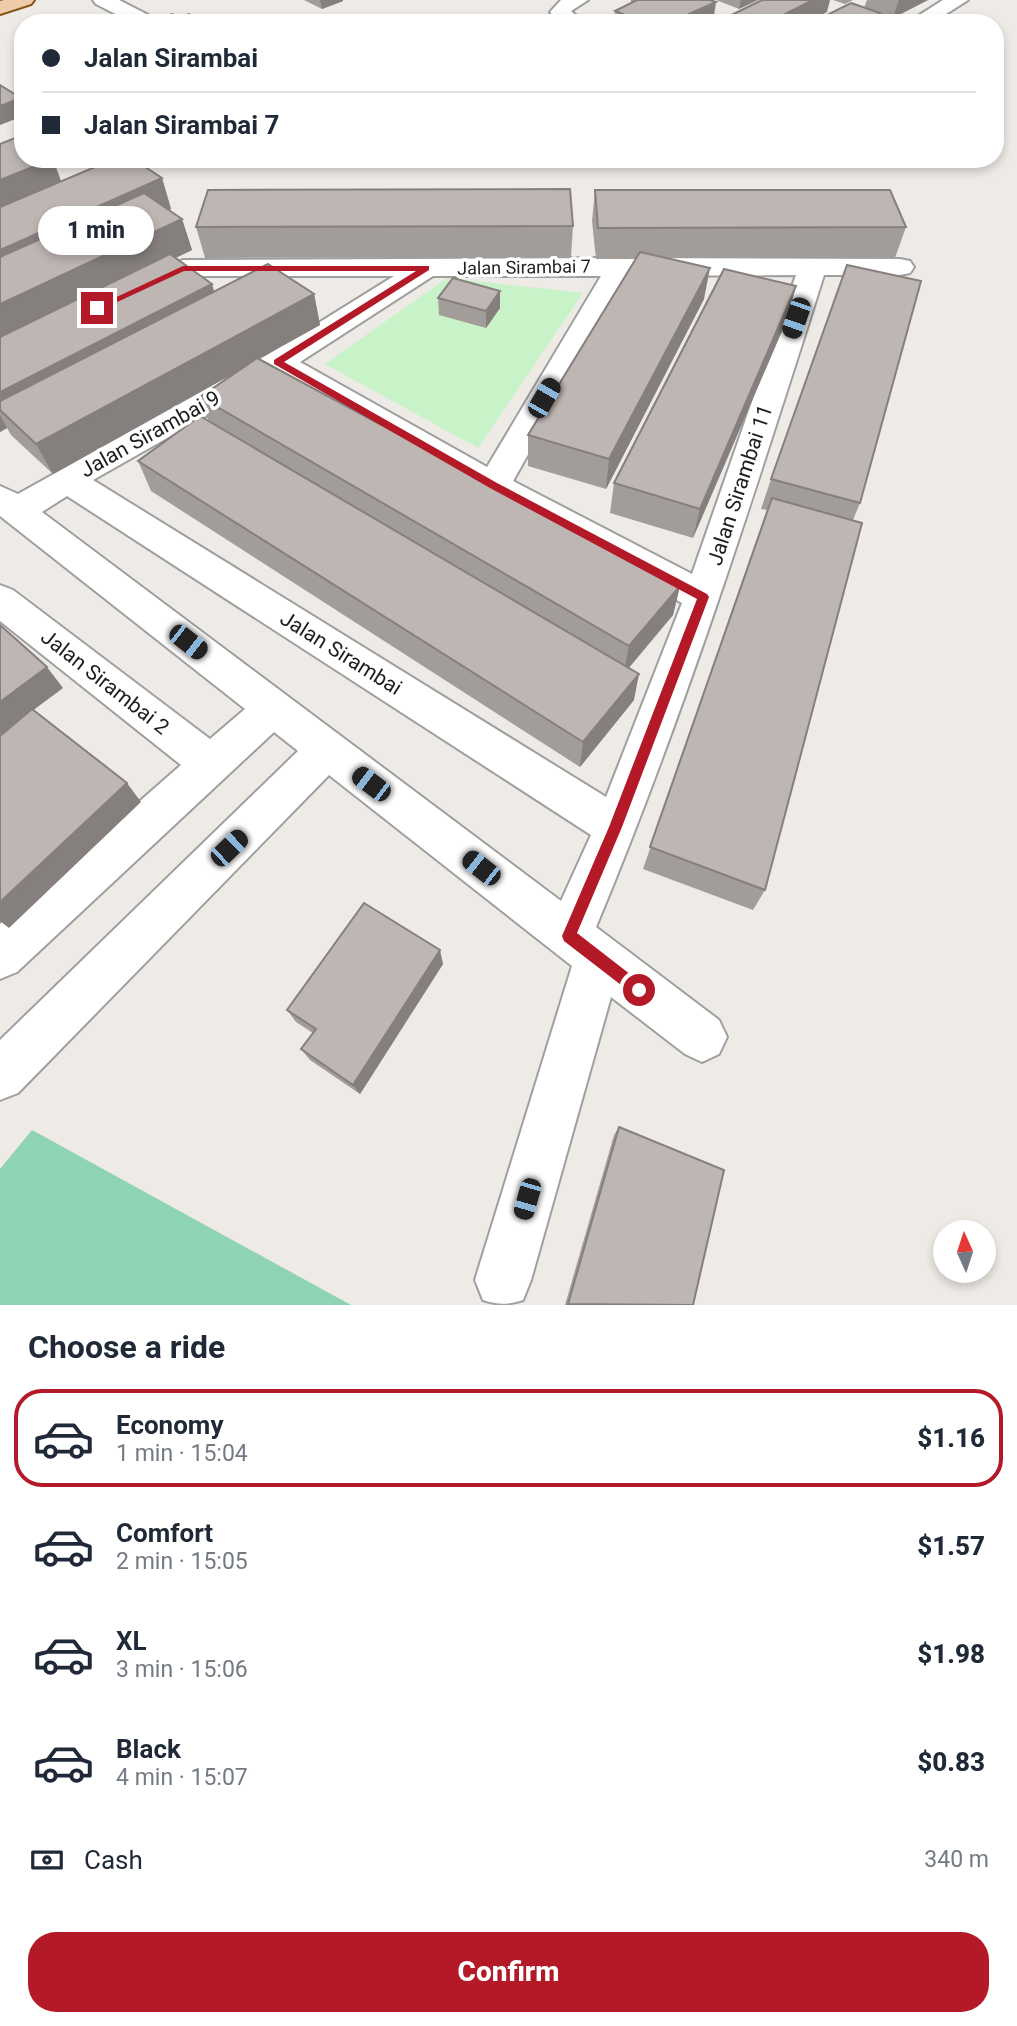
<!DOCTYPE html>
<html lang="en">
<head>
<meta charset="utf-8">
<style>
	:root { --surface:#fff; --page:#f2f2f3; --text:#1f2937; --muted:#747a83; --line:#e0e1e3; --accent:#b31926 }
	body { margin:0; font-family:Roboto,sans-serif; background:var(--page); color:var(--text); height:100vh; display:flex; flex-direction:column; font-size:26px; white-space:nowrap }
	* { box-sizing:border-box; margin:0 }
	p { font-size:23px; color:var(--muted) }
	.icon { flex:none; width:38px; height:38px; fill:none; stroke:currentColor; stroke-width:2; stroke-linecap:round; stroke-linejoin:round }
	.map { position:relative; height:1305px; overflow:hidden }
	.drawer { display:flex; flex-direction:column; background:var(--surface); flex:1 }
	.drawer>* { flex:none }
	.guide { position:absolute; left:14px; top:14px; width:990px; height:154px; border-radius:28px; box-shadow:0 4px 10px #0003; display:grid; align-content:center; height:154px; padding:0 28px; background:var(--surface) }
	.needle { width:46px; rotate:357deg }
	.controls { position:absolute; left:933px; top:1220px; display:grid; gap:14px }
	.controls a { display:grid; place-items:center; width:63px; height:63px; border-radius:50%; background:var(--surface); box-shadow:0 4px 10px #0003; font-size:35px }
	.end { position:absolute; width:32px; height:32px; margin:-16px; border:9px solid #b31926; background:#fff; box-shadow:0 0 0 4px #fff }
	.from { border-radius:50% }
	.bubble { position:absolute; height:49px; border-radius:24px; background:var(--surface); box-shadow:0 4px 10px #0003; font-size:23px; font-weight:800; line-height:49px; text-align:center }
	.car { position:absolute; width:21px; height:42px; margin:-21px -10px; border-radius:9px; box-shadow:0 0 5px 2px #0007; background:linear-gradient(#222 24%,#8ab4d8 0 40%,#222 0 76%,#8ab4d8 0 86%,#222 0) }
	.guide b { display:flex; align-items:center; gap:24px; height:66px; font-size:26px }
	.guide b+b { border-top:2px solid var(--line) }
	.guide i { width:18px; height:18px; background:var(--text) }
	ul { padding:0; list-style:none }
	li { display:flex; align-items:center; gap:21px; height:98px; margin:0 14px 10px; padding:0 14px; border:4px solid transparent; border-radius:28px }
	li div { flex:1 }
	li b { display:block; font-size:26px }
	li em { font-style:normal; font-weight:800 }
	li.on { border-color:var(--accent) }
	li>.icon { width:63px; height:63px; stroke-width:1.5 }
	h2 { padding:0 28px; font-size:32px; line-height:84px }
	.pay { display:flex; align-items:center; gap:18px; height:77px; padding:0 28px; font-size:26px }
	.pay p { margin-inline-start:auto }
	.primary-button { display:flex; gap:14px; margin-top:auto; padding:14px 28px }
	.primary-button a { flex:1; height:80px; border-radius:28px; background:var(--accent); color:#fff; font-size:28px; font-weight:800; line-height:80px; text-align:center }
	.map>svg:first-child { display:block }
	.park { fill:#c8f2c8 }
	.pitch { fill:#8ed3b3 }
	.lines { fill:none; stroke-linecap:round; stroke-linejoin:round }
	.minor-casing { stroke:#9f9f9f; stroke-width:4 }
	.major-casing { stroke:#865613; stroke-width:4 }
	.minor { fill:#fff; fill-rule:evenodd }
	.major { fill:#f0cba9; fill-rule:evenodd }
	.wall { fill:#a39d9a }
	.shaded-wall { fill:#857f7d }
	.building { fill:#beb6b3; stroke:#857f7d; stroke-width:2 }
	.route { fill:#b31926 }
	.labels { text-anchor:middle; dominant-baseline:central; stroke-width:7; stroke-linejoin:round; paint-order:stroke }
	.far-street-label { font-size:18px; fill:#1e1e1e; stroke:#fff }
	.street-label { font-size:21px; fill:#1e1e1e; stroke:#fff }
</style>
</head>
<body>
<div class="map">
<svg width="1017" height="1305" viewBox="0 0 1017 1305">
	<rect width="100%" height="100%" fill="#eeebe6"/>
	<path class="park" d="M447,278L583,293L478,448L325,364Z"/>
	<path class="pitch" d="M32,1130L351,1305H0V1169Z"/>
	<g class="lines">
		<g class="minor-casing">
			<g id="minor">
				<path d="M93,0H119L156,19L159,23H133L96,4Z"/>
				<path d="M561,0H588L571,11L585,23C570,23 559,25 550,12Z"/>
				<path d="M943,0H968L932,23H907Z"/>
				<path d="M621,258L900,259L910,261L914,267L910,273L900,275H824C754,495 685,714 596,927L719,1020L727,1037L719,1054L702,1062L685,1054L611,997L531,1280L523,1300C508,1305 498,1305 483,1300L475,1280L572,966L329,775L18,1093L0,1100V1040L298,751L274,732L17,972L0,979V924L181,765L0,621V585L13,590L210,739L245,709L0,516V486L18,494L267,355L394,276H187L153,292L143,294L133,292L129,286L133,280L183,260ZM796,275L692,574L513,481L629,276ZM433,276H601L487,467L300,362ZM278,375L481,495L682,603L606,797L93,480ZM67,496L591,835L561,901L42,512Z"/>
			</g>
		</g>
		<g class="major-casing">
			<path id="major" d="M4,0H34L31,4L0,14V1Z"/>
		</g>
		<use href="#minor" class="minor"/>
		<use href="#major" class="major"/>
	</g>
	<g class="wall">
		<path d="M304,0H343V1L322,9Z"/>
		<path d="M631,0H710L713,23H614L615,11L631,3Z"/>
		<path d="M716,0H758L739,9Z"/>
		<path d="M833,0H853L845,4Z"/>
		<path d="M867,0H928L893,18L880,14L878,23H811L864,8Z"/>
		<path d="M0,144L61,182L162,178L171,209L169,210L182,219L192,250L175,258L214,291L314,294L320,325L259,359L680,586L673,615L629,668L634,700L580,767L151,491L138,461L208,420L200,397L238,371L53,474L11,435L7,428L0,432Z"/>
		<path d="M595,190L906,227L895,258H670L704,299L606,489L528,466V435L636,259H596L592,221Z"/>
		<path d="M573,226L571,257L205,258L196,227Z"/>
		<path d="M438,298L500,308L486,328L439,315Z"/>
		<path d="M788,317L693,538L610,513L614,483Z"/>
		<path d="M771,479L860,503L853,520L765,890L753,910L643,869L767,510L761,509Z"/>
		<path d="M443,964L360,1094L310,1060L301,1049L313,1033L296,1022L287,1010Z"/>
		<path d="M619,1127L693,1305H565L614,1135Z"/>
	</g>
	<g class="shaded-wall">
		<path d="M320,0H343V1L322,9Z"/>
		<path d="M741,0H758L739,9Z"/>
		<path d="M813,0H830L827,12L807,23H767Z"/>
		<path d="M899,0H928L893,18Z"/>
		<path d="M716,2L713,23H669Z"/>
		<path d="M880,13L878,23H863Z"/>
		<path d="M21,98L23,102V116L0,125V106Z"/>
		<path d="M53,159L64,189L0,217V180Z"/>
		<path d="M162,178L171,209L0,287V250Z"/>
		<path d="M182,219L192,250L0,343V304Z"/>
		<path d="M710,268L704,299L606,489L609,459Z"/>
		<path d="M212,284L221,315L0,410V392Z"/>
		<path d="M796,286L788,317L693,538L700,509Z"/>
		<path d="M500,291V308L486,328V311Z"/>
		<path d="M314,294L320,325L53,474L36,444Z"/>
		<path d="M0,415L7,428L0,432Z"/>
		<path d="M680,586L673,615L624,673L629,646Z"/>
		<path d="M47,667L63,688L0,735V702Z"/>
		<path d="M639,674L634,700L580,767L583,742Z"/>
		<path d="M127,783L141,802L9,928L0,921V902Z"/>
		<path d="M440,950L443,964L360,1094L353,1085Z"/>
	</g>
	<g class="building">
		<path d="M637,0H710L716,2L669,23H646L615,11Z"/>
		<path d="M762,0H813L767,23H715Z"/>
		<path d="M851,3L880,13L863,23H811Z"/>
		<path d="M172,14L178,18L189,14L205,23H164L158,19Z"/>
		<path d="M0,85L21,98L0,106Z"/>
		<path d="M20,136L23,138V159H52L0,180V144Z"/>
		<path d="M114,159H133L162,178L0,250V207Z"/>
		<path d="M570,189L573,226L196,227L208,190Z"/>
		<path d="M595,190H890L906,227L598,228Z"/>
		<path d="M144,193L182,219L0,304V257Z"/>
		<path d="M640,252L710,268L609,459L528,435Z"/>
		<path d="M170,254L212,284L0,392V337Z"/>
		<path d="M268,264L314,294L36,444L0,410V401Z"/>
		<path d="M847,265L921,281L860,503L771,479Z"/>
		<path d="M724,269L796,286L700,509L614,483Z"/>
		<path d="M453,278L500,291L486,311L438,298Z"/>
		<path d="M257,358L680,586L629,646L200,397Z"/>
		<path d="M200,416L639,674L583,742L138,461Z"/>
		<path d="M772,498L862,523L765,890L650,847Z"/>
		<path d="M0,625L47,667L0,702Z"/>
		<path d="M32,709L127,783L0,902V736Z"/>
		<path d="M364,903L440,950L353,1085L301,1049L316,1029L287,1010Z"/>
		<path d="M619,1127L724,1170L693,1305L568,1304Z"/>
	</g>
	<path class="route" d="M183,266H429V270L284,362L497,483L707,594L709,597L622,827L577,933L644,985V995H634L564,941L562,936L609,827L697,599L490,488L274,364V360L416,271H184L100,310L93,308Z"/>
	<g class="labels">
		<g class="far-street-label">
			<text transform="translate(524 267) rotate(-1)">Jalan Sirambai 7</text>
		</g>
		<g class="street-label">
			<text transform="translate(150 434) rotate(-29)">Jalan Sirambai 9</text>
			<text transform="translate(740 485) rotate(-72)">Jalan Sirambai 11</text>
			<text transform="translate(341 653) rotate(32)">Jalan Sirambai</text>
			<text transform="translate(105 682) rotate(38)">Jalan Sirambai 2</text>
		</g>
	</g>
</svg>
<div class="controls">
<a><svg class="needle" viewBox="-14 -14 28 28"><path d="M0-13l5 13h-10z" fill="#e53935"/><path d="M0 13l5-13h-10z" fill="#747a83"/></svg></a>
</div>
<i class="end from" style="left:639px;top:990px"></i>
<i class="end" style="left:97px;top:308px"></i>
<div class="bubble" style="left:38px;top:206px;width:116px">1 min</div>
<i class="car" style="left:796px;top:318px;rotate:199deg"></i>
<i class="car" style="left:544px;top:398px;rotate:30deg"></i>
<i class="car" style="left:188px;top:642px;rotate:128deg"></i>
<i class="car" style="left:371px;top:784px;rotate:307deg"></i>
<i class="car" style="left:229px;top:848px;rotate:46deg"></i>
<i class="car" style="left:481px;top:868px;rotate:308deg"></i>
<i class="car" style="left:527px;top:1199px;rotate:196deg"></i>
<div class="guide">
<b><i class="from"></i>Jalan Sirambai</b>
<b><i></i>Jalan Sirambai 7</b>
</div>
</div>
<section class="drawer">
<h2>Choose a ride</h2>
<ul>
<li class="on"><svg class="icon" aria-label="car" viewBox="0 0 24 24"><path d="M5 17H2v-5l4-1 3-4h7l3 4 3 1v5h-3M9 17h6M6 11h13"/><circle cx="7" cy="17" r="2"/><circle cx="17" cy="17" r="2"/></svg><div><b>Economy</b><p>1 min · 15:04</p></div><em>$1.16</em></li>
<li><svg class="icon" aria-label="car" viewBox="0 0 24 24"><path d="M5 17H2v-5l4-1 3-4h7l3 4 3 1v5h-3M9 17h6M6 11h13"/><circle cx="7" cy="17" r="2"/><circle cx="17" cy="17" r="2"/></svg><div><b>Comfort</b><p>2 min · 15:05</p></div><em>$1.57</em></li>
<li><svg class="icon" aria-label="car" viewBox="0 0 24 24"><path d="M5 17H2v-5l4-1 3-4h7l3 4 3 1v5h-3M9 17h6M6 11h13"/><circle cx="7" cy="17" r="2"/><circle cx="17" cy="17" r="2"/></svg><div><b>XL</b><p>3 min · 15:06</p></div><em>$1.98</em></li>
<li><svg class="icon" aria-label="car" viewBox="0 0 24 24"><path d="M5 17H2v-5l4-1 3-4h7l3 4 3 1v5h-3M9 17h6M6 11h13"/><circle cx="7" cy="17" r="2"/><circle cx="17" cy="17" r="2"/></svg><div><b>Black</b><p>4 min · 15:07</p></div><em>$0.83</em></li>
</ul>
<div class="pay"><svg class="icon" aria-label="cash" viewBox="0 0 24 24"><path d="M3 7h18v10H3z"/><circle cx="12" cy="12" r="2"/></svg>Cash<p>340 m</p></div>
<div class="primary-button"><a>Confirm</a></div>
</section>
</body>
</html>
